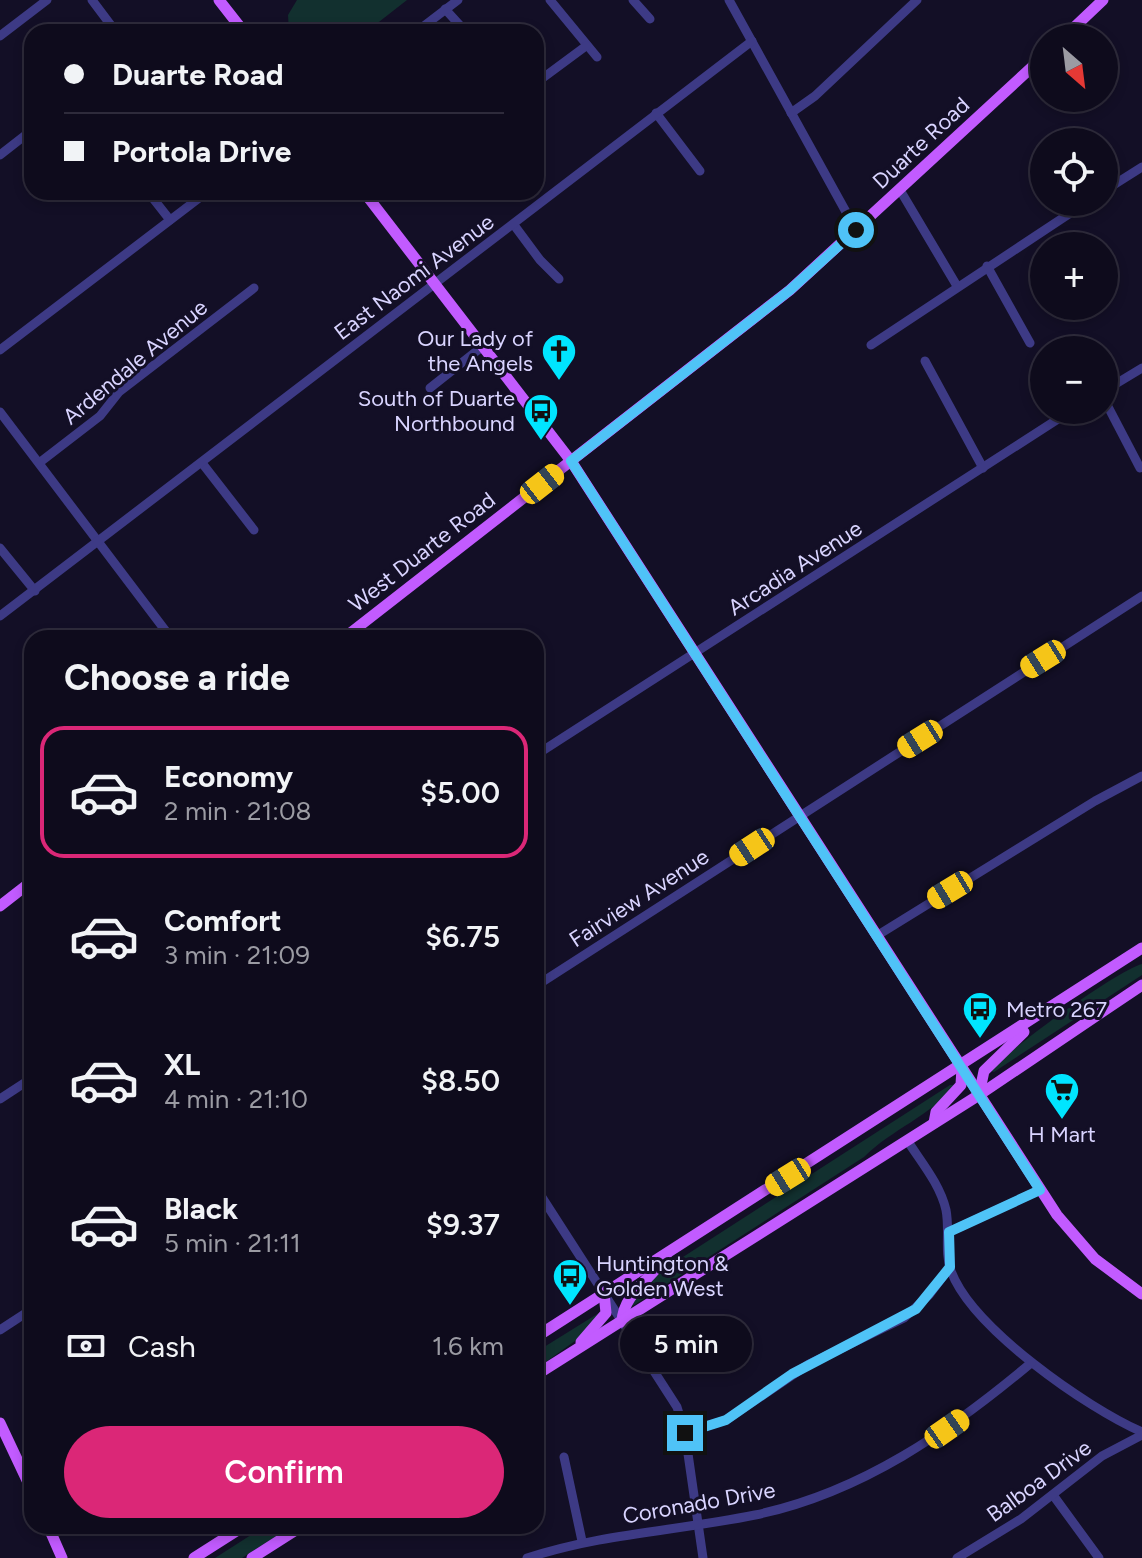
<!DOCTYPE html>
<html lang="en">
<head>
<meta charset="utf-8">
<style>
	:root { --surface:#0e0b1c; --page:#171425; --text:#f1f3f6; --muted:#9b9ba3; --line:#2e2b3b; --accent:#db2777 }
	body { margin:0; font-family:Figtree,sans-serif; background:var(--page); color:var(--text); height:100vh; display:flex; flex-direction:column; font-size:30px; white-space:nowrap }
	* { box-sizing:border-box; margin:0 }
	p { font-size:26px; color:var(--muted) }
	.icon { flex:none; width:44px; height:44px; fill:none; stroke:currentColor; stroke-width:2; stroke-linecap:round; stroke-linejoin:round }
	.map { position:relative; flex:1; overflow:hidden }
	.drawer { position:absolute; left:24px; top:630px; width:520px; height:904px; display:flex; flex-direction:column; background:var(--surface); border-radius:24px; box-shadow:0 4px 12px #0003,0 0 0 2px var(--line) }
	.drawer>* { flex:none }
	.top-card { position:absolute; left:24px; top:24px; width:520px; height:176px; border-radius:24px; box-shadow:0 4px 12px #0003,0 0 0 2px var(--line); display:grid; align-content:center; height:176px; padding:0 40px; background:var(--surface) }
	.needle { width:52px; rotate:152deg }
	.buttons { position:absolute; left:1030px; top:24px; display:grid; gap:16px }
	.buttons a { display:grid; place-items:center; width:88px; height:88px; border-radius:50%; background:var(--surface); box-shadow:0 4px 12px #0003,0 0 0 2px var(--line); font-size:40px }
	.end { position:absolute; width:36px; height:36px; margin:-18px; border:10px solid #4fc3f7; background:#111; box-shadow:0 0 0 4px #111 }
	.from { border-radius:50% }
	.bubble { position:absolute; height:56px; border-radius:28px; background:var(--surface); box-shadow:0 4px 12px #0003,0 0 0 2px var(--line); font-size:26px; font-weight:600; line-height:56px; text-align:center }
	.car { position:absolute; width:24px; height:48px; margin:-24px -12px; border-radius:10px; box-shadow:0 0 6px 2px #0007; background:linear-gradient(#f5c518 24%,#345 0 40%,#f5c518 0 76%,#345 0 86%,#f5c518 0) }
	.top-card b { display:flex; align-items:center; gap:28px; height:76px; font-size:30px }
	.top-card b+b { border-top:2px solid var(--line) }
	.top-card i { width:20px; height:20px; background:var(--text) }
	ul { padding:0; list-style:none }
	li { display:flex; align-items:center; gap:24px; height:132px; margin:0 16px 12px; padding:0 24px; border:4px solid transparent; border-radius:24px }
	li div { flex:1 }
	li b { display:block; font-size:30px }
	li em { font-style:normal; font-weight:600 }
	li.on { border-color:var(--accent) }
	li>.icon { width:72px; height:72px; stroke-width:1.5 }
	h2 { padding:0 40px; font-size:36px; line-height:96px }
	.pay { display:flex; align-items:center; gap:20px; height:88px; padding:0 40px; font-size:30px }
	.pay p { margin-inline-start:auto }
	.primary-button { display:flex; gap:16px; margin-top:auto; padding:16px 40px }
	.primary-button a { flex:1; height:92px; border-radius:48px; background:var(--accent); color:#fff; font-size:32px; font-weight:600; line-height:92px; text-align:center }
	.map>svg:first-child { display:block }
	.green { fill:#12302f }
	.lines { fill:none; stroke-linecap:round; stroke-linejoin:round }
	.minor { stroke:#3d3a85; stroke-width:9 }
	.major { stroke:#c25bff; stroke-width:11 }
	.route { stroke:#4fc3f7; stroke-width:10 }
	.labels { text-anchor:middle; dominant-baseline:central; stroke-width:6; stroke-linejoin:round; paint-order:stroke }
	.street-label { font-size:22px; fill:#d9d4ff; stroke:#130f26 }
	.poi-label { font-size:22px; fill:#d9d4ff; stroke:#130f26; text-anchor:end }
</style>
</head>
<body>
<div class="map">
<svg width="1142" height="1558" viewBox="0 0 1142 1558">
	<rect width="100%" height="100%" fill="#130f26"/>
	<g class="green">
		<path d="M297,0H407L366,32H289L288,15Z"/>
		<path d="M1142,964V975L994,1072L991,1071C1005,1051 1118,970 1142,964Z"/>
		<path d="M950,1085H955C931,1116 892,1129 864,1157L631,1307L640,1290L669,1266Z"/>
		<path d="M602,1311L586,1333L536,1369V1352Z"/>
		<path d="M265,1526H292L242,1558H215Z"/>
	</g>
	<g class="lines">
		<g class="minor">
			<path d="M92,0L116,32"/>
			<path d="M550,0L597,57"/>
			<path d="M633,0L650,19"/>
			<path d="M729,0L856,230"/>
			<path d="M445,9L466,32"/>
			<path d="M416,32L458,0"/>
			<path d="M0,36L47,0"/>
			<path d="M536,83L586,46"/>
			<path d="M656,113L700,171"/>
			<path d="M791,113L815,96L917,0"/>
			<path d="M0,155L32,130"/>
			<path d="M900,190L957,286"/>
			<path d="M1104,191L1142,167"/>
			<path d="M148,192L170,220"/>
			<path d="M514,225L540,260L559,279"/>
			<path d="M987,266L1030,343"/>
			<path d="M871,345L1087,202"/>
			<path d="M0,350L207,192"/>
			<path d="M925,361L983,468"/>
			<path d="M430,388L483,346"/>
			<path d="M1104,391L1142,368"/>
			<path d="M1104,399L1140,468"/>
			<path d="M0,412L171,638"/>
			<path d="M39,463L100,416L119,392L254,288"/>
			<path d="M202,463L254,530"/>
			<path d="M0,548L35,591"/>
			<path d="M0,616L752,41"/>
			<path d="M536,755L1072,410"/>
			<path d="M878,935L1095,801L1142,776"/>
			<path d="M536,986L1142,596"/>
			<path d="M0,1099L32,1078"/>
			<path d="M907,1140C921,1162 940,1184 946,1210C950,1230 944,1252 951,1271C972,1328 1087,1408 1142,1432"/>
			<path d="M536,1188L677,1407L685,1433L703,1558"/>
			<path d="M949,1232L1040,1190"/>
			<path d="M0,1330L32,1309"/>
			<path d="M685,1433L726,1420L809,1364L904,1318L929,1295L950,1267"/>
			<path d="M564,1457L582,1541"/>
			<path d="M1053,1495L1099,1558"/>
			<path d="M527,1558C604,1533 677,1531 755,1515C861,1493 950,1431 1031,1363"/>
			<path d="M957,1558L1021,1519L1102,1456L1142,1435"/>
		</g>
		<g class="major">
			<path d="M219,0L244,32"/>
			<path d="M1063,38L1103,0"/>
			<path d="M364,192L571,461L1057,1215L1095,1259L1142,1294"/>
			<path d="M344,638L790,290L1044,56"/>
			<path d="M0,906L32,881"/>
			<path d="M979,1095L984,1071L1024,1032"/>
			<path d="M934,1123L936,1112L961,1085L962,1067"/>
			<path d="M622,1322C623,1293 652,1279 666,1256"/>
			<path d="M536,1337L1142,948"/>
			<path d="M581,1342L606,1313L604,1293"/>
			<path d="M536,1375L979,1095L1142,985"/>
			<path d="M0,1423L32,1491"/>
			<path d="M48,1526L62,1558"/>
			<path d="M194,1558L244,1526"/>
			<path d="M252,1558L302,1526"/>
		</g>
	</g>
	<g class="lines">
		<path class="route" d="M685,1433L726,1420L792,1374L916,1309L950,1267L949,1232L1040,1190L571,461L790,290L856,230"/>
	</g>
	<defs>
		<g id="church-pin" transform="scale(1.8)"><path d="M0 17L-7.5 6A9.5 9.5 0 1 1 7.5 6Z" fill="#00e5ff" stroke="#130f26"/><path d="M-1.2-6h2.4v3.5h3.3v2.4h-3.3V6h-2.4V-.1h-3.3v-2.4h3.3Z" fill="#111"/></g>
		<g id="bus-pin" transform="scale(1.8)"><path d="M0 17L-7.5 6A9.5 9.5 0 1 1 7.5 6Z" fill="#00e5ff" stroke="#130f26"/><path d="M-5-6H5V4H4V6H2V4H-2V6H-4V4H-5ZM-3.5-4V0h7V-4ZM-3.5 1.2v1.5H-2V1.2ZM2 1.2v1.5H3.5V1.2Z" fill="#111"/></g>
		<g id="supermarket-pin" transform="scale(1.8)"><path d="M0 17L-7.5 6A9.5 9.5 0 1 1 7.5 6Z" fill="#00e5ff" stroke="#130f26"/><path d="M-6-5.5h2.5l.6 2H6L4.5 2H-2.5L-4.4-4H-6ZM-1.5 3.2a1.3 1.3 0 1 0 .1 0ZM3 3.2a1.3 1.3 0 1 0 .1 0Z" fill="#111"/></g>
	</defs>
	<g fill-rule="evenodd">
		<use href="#church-pin" x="559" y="351"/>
		<use href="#bus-pin" x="541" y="411"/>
		<use href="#bus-pin" x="980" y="1009"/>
		<use href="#supermarket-pin" x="1062" y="1090"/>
		<use href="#bus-pin" x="570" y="1276"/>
	</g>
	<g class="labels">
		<g class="street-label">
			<text transform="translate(921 143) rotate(-43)">Duarte Road</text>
			<text transform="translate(414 277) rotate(-37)">East Naomi Avenue</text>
			<text transform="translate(135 362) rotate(-40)">Ardendale Avenue</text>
			<text transform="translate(422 552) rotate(-38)">West Duarte Road</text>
			<text transform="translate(795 568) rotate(-33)">Arcadia Avenue</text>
			<text transform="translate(639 898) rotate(-33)">Fairview Avenue</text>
			<text transform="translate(1039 1481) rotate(-36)">Balboa Drive</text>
			<text transform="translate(699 1503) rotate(-10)">Coronado Drive</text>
		</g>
		<g class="poi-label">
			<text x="533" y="338">Our Lady of<tspan x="533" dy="25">the Angels</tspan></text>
			<text x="515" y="398">South of Duarte<tspan x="515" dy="25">Northbound</tspan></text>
			<text x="1006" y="1009" text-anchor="start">Metro 267</text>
			<text x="1062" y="1134" text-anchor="middle">H Mart</text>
			<text x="596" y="1263" text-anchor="start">Huntington &amp;<tspan x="596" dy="25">Golden West</tspan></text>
		</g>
	</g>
</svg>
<div class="buttons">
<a><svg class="needle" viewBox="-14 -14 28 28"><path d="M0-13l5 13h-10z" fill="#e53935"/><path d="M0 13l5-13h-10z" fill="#9b9ba3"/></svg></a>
<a><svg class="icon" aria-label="locate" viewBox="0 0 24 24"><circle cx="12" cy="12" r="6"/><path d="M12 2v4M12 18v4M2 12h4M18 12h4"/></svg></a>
<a>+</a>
<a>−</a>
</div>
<i class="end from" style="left:856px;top:230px"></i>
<i class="end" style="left:685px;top:1433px"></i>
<div class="bubble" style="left:620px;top:1316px;width:132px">5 min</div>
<i class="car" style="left:542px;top:484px;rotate:52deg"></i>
<i class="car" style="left:1043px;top:659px;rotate:238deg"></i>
<i class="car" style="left:920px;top:739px;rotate:238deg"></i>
<i class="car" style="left:752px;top:847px;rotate:237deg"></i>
<i class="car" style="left:950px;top:890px;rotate:239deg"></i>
<i class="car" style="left:788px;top:1177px;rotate:238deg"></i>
<i class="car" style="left:947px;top:1429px;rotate:55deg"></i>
<div class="top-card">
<b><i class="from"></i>Duarte Road</b>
<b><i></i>Portola Drive</b>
</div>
<section class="drawer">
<h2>Choose a ride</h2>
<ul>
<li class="on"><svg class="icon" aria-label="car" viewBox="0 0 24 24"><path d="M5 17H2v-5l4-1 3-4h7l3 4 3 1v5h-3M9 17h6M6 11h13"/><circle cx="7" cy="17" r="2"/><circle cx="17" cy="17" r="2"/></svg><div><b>Economy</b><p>2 min · 21:08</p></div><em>$5.00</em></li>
<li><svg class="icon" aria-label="car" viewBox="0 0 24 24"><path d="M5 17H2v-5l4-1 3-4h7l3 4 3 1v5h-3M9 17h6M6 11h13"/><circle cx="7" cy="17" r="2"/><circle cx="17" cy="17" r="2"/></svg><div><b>Comfort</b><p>3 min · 21:09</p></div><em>$6.75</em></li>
<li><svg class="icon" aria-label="car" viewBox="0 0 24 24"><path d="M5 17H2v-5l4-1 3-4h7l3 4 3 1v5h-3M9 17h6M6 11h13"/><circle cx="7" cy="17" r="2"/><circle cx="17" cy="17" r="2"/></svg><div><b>XL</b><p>4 min · 21:10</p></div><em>$8.50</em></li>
<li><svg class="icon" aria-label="car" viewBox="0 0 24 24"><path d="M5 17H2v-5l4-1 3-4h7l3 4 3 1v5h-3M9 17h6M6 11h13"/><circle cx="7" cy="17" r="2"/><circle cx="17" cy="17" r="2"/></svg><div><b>Black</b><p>5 min · 21:11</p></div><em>$9.37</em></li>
</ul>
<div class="pay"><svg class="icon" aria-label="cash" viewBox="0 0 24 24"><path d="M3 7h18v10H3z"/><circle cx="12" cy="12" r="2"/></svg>Cash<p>1.6 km</p></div>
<div class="primary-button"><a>Confirm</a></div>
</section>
</div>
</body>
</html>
